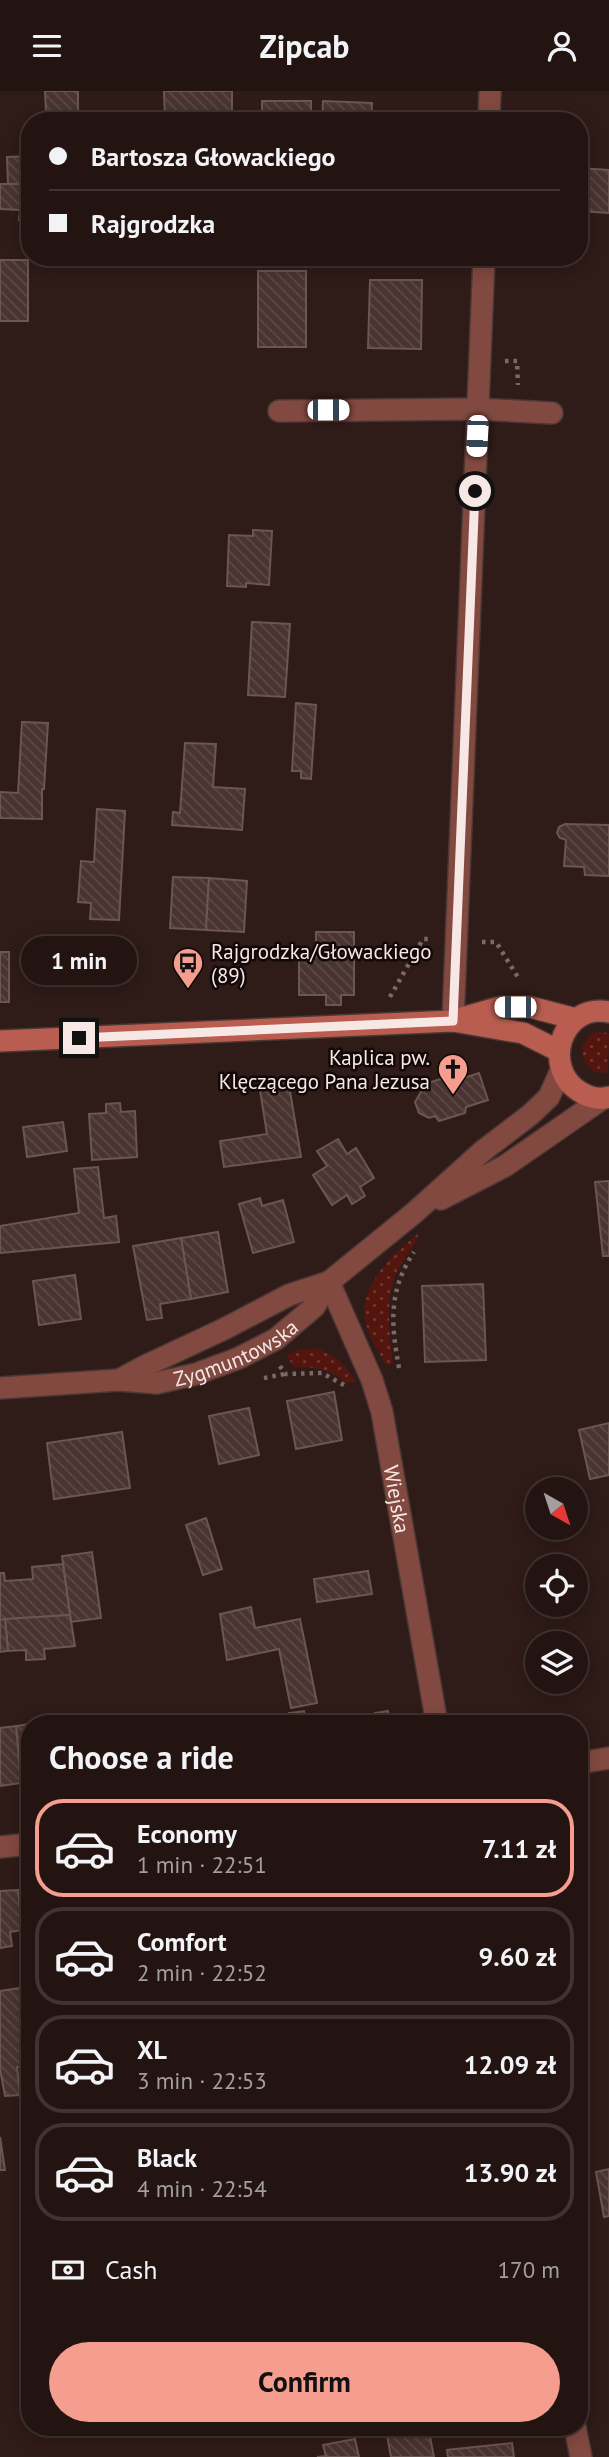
<!DOCTYPE html>
<html lang="en">
<head>
<meta charset="utf-8">
<style>
	:root { --surface:#231412; --page:#2f2120; --text:#f1f3f6; --muted:#a39e9f; --line:#403332; --accent:#f59d8f }
	body { margin:0; font-family:"PT Sans",sans-serif; background:var(--page); color:var(--text); height:100vh; display:flex; flex-direction:column; font-size:26px; white-space:nowrap }
	* { box-sizing:border-box; margin:0 }
	p { font-size:23px; color:var(--muted) }
	.icon { flex:none; width:38px; height:38px; fill:none; stroke:currentColor; stroke-width:2; stroke-linecap:round; stroke-linejoin:round }
	.map { position:relative; flex:1; overflow:hidden }
	.side { position:absolute; left:21px; top:1624px; width:567px; height:721px; display:flex; flex-direction:column; background:var(--surface); border-radius:28px; box-shadow:0 4px 18px #0003,0 0 0 2px var(--line) }
	.side>* { flex:none }
	.banner { position:absolute; left:21px; top:21px; width:567px; height:154px; border-radius:28px; box-shadow:0 4px 18px #0003,0 0 0 2px var(--line); display:grid; align-content:center; height:154px; padding:0 28px; background:var(--surface) }
	.needle { width:46px; rotate:141deg }
	.tools { position:absolute; left:525px; top:1386px; display:grid; gap:14px }
	.tools a { display:grid; place-items:center; width:63px; height:63px; border-radius:50%; background:var(--surface); box-shadow:0 4px 18px #0003,0 0 0 2px var(--line); font-size:35px }
	.end { position:absolute; width:32px; height:32px; margin:-16px; border:9px solid #f7e8e6; background:#111; box-shadow:0 0 0 4px #111 }
	.from { border-radius:50% }
	.bubble { position:absolute; height:49px; border-radius:24px; background:var(--surface); box-shadow:0 4px 18px #0003,0 0 0 2px var(--line); font-size:23px; font-weight:800; line-height:49px; text-align:center }
	.car { position:absolute; width:21px; height:42px; margin:-21px -10px; border-radius:9px; box-shadow:0 0 5px 2px #0007; background:linear-gradient(#fff 24%,#345 0 40%,#fff 0 76%,#345 0 86%,#fff 0) }
	.banner b { display:flex; align-items:center; gap:24px; height:66px; font-size:26px }
	.banner b+b { border-top:2px solid var(--line) }
	.banner i { width:18px; height:18px; background:var(--text) }
	ul { padding:0; list-style:none }
	li { display:flex; align-items:center; gap:21px; height:98px; margin:0 14px 10px; padding:0 14px; border:4px solid var(--line); border-radius:28px }
	li div { flex:1 }
	li b { display:block; font-size:26px }
	li em { font-style:normal; font-weight:800 }
	li.selected { border-color:var(--accent) }
	li>.icon { width:63px; height:63px; stroke-width:1.5 }
	h2 { padding:0 28px; font-size:32px; line-height:84px }
	.pay { display:flex; align-items:center; gap:18px; height:77px; padding:0 28px; font-size:26px }
	.pay p { margin-inline-start:auto }
	.action { display:flex; gap:14px; margin-top:auto; padding:14px 28px }
	.action a { flex:1; height:80px; border-radius:42px; background:var(--accent); color:#111; font-size:28px; font-weight:800; line-height:80px; text-align:center }
	header { display:flex; justify-content:space-between; align-items:center; height:91px; padding:0 28px; background:var(--surface); font-size:32px; font-weight:800 }
	.map>svg:first-child { display:block }
	.grass { fill:url(#grass-dots) }
	.building { fill:url(#building-back-hatch); stroke:#6d5551; stroke-width:2 }
	.lines { fill:none; stroke-linecap:round; stroke-linejoin:round }
	.street-casing { stroke:#4b3835; stroke-width:24 }
	.secondary-casing { stroke:#4b3835; stroke-width:24 }
	.path { stroke:#7b6966; stroke-width:4.5; stroke-dasharray:3.5 5; stroke-linecap:butt }
	.street { stroke:#824940; stroke-width:21 }
	.secondary { stroke:#b85d50; stroke-width:21 }
	.route { stroke:#f7e8e6; stroke-width:9 }
	.labels { text-anchor:middle; dominant-baseline:central; stroke-width:5; stroke-linejoin:round; paint-order:stroke }
	.poi-label { font-size:21px; fill:#f7e8e6; stroke:#110807; text-anchor:start }
	.street-label { font-size:21px; fill:#f7e8e6; stroke:#110807 }
</style>
</head>
<body>
<header><svg class="icon" aria-label="menu" viewBox="0 0 24 24"><path d="M4 6h16M4 12h16M4 18h16"/></svg>Zipcab<svg class="icon" aria-label="person" viewBox="0 0 24 24"><circle cx="12" cy="8" r="4"/><path d="M4 21q1-7 8-7t8 7"/></svg></header>
<div class="map">
<svg width="609" height="2366" viewBox="0 0 609 2366">
	<defs>
		<pattern id="grass-dots" width="8" height="8" patternUnits="userSpaceOnUse" patternTransform="scale(1.75)"><rect width="8" height="8" fill="#55150f"/><path d="M2 2h.1M6 6h.1" fill="none" stroke="#6e3732" stroke-width="1.8" stroke-linecap="round"/></pattern>
		<pattern id="building-back-hatch" width="6" height="6" patternUnits="userSpaceOnUse" patternTransform="scale(1.75)"><rect width="6" height="6" fill="#4a3431"/><path d="M-1 5l2 2M0 0l6 6M5-1l2 2" fill="none" stroke="#5c4845"/></pattern>
	</defs>
	<rect width="100%" height="100%" fill="#2f1b18"/>
	<g class="grass">
		<path d="M596,941L609,942L608,982L594,981L584,971L582,956L590,944Z"/>
		<path d="M419,1142C416,1155 406,1164 400,1175C384,1203 389,1242 393,1272L387,1275C380,1263 371,1250 367,1236C354,1198 392,1163 419,1142Z"/>
		<path d="M315,1257C335,1264 345,1273 356,1290L346,1292C330,1278 315,1276 294,1276L286,1264L299,1259Z"/>
	</g>
	<g class="building">
		<path d="M45,0H78V20L46,21Z"/>
		<path d="M164,0H232V30H165Z"/>
		<rect x="262" y="10" width="49" height="20"/>
		<path d="M323,10L372,12L371,30H322Z"/>
		<path d="M30,65V93L8,94L7,66Z"/>
		<path d="M579,77L609,79V122L579,120Z"/>
		<path d="M0,93H30V129H19L20,119L0,118Z"/>
		<rect x="0" y="169" width="28" height="61"/>
		<rect x="258" y="180" width="48" height="76"/>
		<path d="M370,189H422L421,258L368,257Z"/>
		<path d="M253,439L272,440L269,494L246,492V496L227,495L229,444L253,445Z"/>
		<path d="M252,531L290,533L285,606L248,604Z"/>
		<path d="M296,612L316,614L311,688L301,687V680H292Z"/>
		<path d="M22,631L48,632L44,698H42V728L0,727V701L18,702Z"/>
		<path d="M185,652L216,653L213,696L245,698L242,739L172,734L173,721L180,722Z"/>
		<path d="M97,718L125,720L119,829L90,828L91,812L78,811L81,770L94,771Z"/>
		<path d="M565,733L609,734V785L585,784L584,776L564,775L566,749L560,747L557,742L559,736Z"/>
		<path d="M173,786L209,787L206,839L170,837Z"/>
		<path d="M209,787L247,790L244,841L206,839Z"/>
		<path d="M316,841H354V904H341V914H326V904H299V866H316Z"/>
		<rect x="0" y="861" width="9" height="50"/>
		<path d="M479,982L488,1009L466,1016L465,1022L439,1030L435,1025L429,1027L419,1022L415,1011L421,1001L426,999L428,992L453,984L458,989Z"/>
		<path d="M288,988L301,1066L224,1076L220,1050L267,1043L259,993Z"/>
		<path d="M120,1012L121,1021L135,1020L137,1066L92,1069L89,1023L106,1022V1013Z"/>
		<path d="M63,1031L67,1060L27,1066L23,1036Z"/>
		<path d="M338,1048L347,1063L356,1057L374,1087L360,1096L365,1105L352,1113L347,1104L332,1114L313,1084L327,1075L317,1060Z"/>
		<path d="M98,1076L104,1127L116,1125L119,1151L0,1162V1135L79,1122L74,1078Z"/>
		<path d="M609,1090V1165H603L595,1091Z"/>
		<path d="M260,1107L262,1115L283,1109L294,1151L253,1162L239,1113Z"/>
		<path d="M218,1141L228,1201L191,1208L181,1147Z"/>
		<path d="M181,1147L191,1208L160,1213L162,1227L147,1229L133,1155Z"/>
		<path d="M75,1184L81,1228L39,1234L33,1190Z"/>
		<path d="M483,1193L486,1269L425,1271L422,1195Z"/>
		<path d="M334,1301L342,1349L296,1358L287,1310Z"/>
		<path d="M249,1317L259,1364L219,1373L209,1325Z"/>
		<path d="M609,1332V1384L590,1388L579,1339Z"/>
		<path d="M122,1341L130,1397L54,1408L47,1352Z"/>
		<path d="M206,1427L222,1478L203,1484L186,1434Z"/>
		<path d="M92,1461L101,1527L71,1531L62,1465Z"/>
		<path d="M63,1473L70,1524L0,1529V1482H4L5,1490L33,1488L32,1476Z"/>
		<path d="M368,1480L372,1503L317,1511L314,1488Z"/>
		<path d="M251,1516L255,1537L300,1528L317,1612L291,1617L279,1558L227,1569L220,1523Z"/>
		<path d="M70,1524L75,1555L44,1558L45,1568L26,1569V1559L8,1560L5,1528Z"/>
		<path d="M5,1528L8,1560L0,1561V1529Z"/>
		<path d="M304,1620L306,1633H285L291,1632L289,1622Z"/>
		<path d="M388,1620L391,1633H377L375,1622Z"/>
		<path d="M183,1625L184,1633H166L165,1628Z"/>
		<path d="M30,1633V1691L21,1692L16,1635Z"/>
		<path d="M16,1635L21,1692L0,1695V1637Z"/>
		<path d="M18,1799L22,1839L10,1841L12,1855L0,1857V1800Z"/>
		<path d="M26,1896H30V1975L17,1976L20,2004L5,2005L0,1978V1900Z"/>
		<path d="M0,2046L5,2079H0Z"/>
		<path d="M609,2078V2125L604,2126L596,2081Z"/>
		<path d="M404,2336H428L434,2366H391L386,2339Z"/>
		<path d="M355,2348L359,2366H317L326,2365L323,2354Z"/>
		<path d="M512,2352L514,2366H448L447,2359Z"/>
	</g>
	<g class="lines">
		<g class="street-casing">
			<g id="street">
				<path d="M489,30L490,0"/>
				<path d="M279,320L478,318L552,322"/>
				<path d="M453,930L484,166"/>
				<path d="M441,1108L505,1075L602,1008"/>
				<path id="s1" d="M329,1191L372,1289L382,1321L437,1633"/>
				<path d="M119,1289L145,1275L224,1238L289,1204L329,1191"/>
				<path id="s2" d="M0,1297L119,1289L157,1292L196,1283L239,1267L276,1248L314,1216L329,1191L414,1122L484,1059L530,1024L549,1006L561,979"/>
				<path d="M579,1672L609,1667"/>
				<path d="M0,1756L30,1753"/>
				<path d="M575,2336L581,2366"/>
			</g>
		</g>
		<g class="secondary-casing">
			<g id="secondary">
				<path d="M609,921C561,911 540,979 582,1002C591,1007 600,1009 609,1006"/>
				<path d="M458,928L500,916H530L576,928"/>
				<path d="M0,950L453,930L523,942L559,960"/>
			</g>
		</g>
		<g class="path">
			<path d="M505,270H517L518,294"/>
			<path d="M482,851H496L519,888"/>
			<path d="M390,906L423,848H431"/>
			<path d="M280,1275L285,1283L322,1282L344,1294"/>
			<path d="M399,1277C391,1233 388,1200 414,1161"/>
			<path d="M264,1287L285,1283"/>
		</g>
		<use href="#street" class="street"/>
		<use href="#secondary" class="secondary"/>
	</g>
	<g class="lines">
		<path class="route" d="M79,947L453,930L475,400"/>
	</g>
	<defs>
		<g id="bus-pin" transform="scale(1.575)"><path d="M0 17L-7.5 6A9.5 9.5 0 1 1 7.5 6Z" fill="#f59d8f" stroke="#110807"/><path d="M-5-6H5V4H4V6H2V4H-2V6H-4V4H-5ZM-3.5-4V0h7V-4ZM-3.5 1.2v1.5H-2V1.2ZM2 1.2v1.5H3.5V1.2Z" fill="#111"/></g>
		<g id="church-pin" transform="scale(1.575)"><path d="M0 17L-7.5 6A9.5 9.5 0 1 1 7.5 6Z" fill="#f59d8f" stroke="#110807"/><path d="M-1.2-6h2.4v3.5h3.3v2.4h-3.3V6h-2.4V-.1h-3.3v-2.4h3.3Z" fill="#111"/></g>
	</defs>
	<g fill-rule="evenodd">
		<use href="#bus-pin" x="188" y="872"/>
		<use href="#church-pin" x="453" y="978"/>
	</g>
	<g class="labels">
		<g class="poi-label">
			<text x="211" y="860">Rajgrodzka/Głowackiego<tspan x="211" dy="24">(89)</tspan></text>
			<text x="430" y="966" text-anchor="end">Kaplica pw.<tspan x="430" dy="24">Klęczącego Pana Jezusa</tspan></text>
		</g>
		<g class="street-label">
			<text stroke="none"><textPath href="#s2" startOffset="242">Zygmuntowska</textPath></text>
			<text stroke="none"><textPath href="#s1" startOffset="229">Wiejska</textPath></text>
		</g>
	</g>
</svg>
<div class="tools">
<a><svg class="needle" viewBox="-14 -14 28 28"><path d="M0-13l5 13h-10z" fill="#e53935"/><path d="M0 13l5-13h-10z" fill="#a39e9f"/></svg></a>
<a><svg class="icon" aria-label="locate" viewBox="0 0 24 24"><circle cx="12" cy="12" r="6"/><path d="M12 2v4M12 18v4M2 12h4M18 12h4"/></svg></a>
<a><svg class="icon" aria-label="layers" viewBox="0 0 24 24"><path d="M12 4l9 5-9 5-9-5zM3 14l9 5 9-5"/></svg></a>
</div>
<i class="end from" style="left:475px;top:400px"></i>
<i class="end" style="left:79px;top:947px"></i>
<div class="bubble" style="left:21px;top:845px;width:116px">1 min</div>
<i class="car" style="left:328px;top:319px;rotate:90deg"></i>
<i class="car" style="left:477px;top:345px;rotate:183deg"></i>
<i class="car" style="left:515px;top:916px;rotate:270deg"></i>
<div class="banner">
<b><i class="from"></i>Bartosza Głowackiego</b>
<b><i></i>Rajgrodzka</b>
</div>
<section class="side">
<h2>Choose a ride</h2>
<ul>
<li class="selected"><svg class="icon" aria-label="car" viewBox="0 0 24 24"><path d="M5 17H2v-5l4-1 3-4h7l3 4 3 1v5h-3M9 17h6M6 11h13"/><circle cx="7" cy="17" r="2"/><circle cx="17" cy="17" r="2"/></svg><div><b>Economy</b><p>1 min · 22:51</p></div><em>7.11 zł</em></li>
<li><svg class="icon" aria-label="car" viewBox="0 0 24 24"><path d="M5 17H2v-5l4-1 3-4h7l3 4 3 1v5h-3M9 17h6M6 11h13"/><circle cx="7" cy="17" r="2"/><circle cx="17" cy="17" r="2"/></svg><div><b>Comfort</b><p>2 min · 22:52</p></div><em>9.60 zł</em></li>
<li><svg class="icon" aria-label="car" viewBox="0 0 24 24"><path d="M5 17H2v-5l4-1 3-4h7l3 4 3 1v5h-3M9 17h6M6 11h13"/><circle cx="7" cy="17" r="2"/><circle cx="17" cy="17" r="2"/></svg><div><b>XL</b><p>3 min · 22:53</p></div><em>12.09 zł</em></li>
<li><svg class="icon" aria-label="car" viewBox="0 0 24 24"><path d="M5 17H2v-5l4-1 3-4h7l3 4 3 1v5h-3M9 17h6M6 11h13"/><circle cx="7" cy="17" r="2"/><circle cx="17" cy="17" r="2"/></svg><div><b>Black</b><p>4 min · 22:54</p></div><em>13.90 zł</em></li>
</ul>
<div class="pay"><svg class="icon" aria-label="cash" viewBox="0 0 24 24"><path d="M3 7h18v10H3z"/><circle cx="12" cy="12" r="2"/></svg>Cash<p>170 m</p></div>
<div class="action"><a>Confirm</a></div>
</section>
</div>
</body>
</html>
